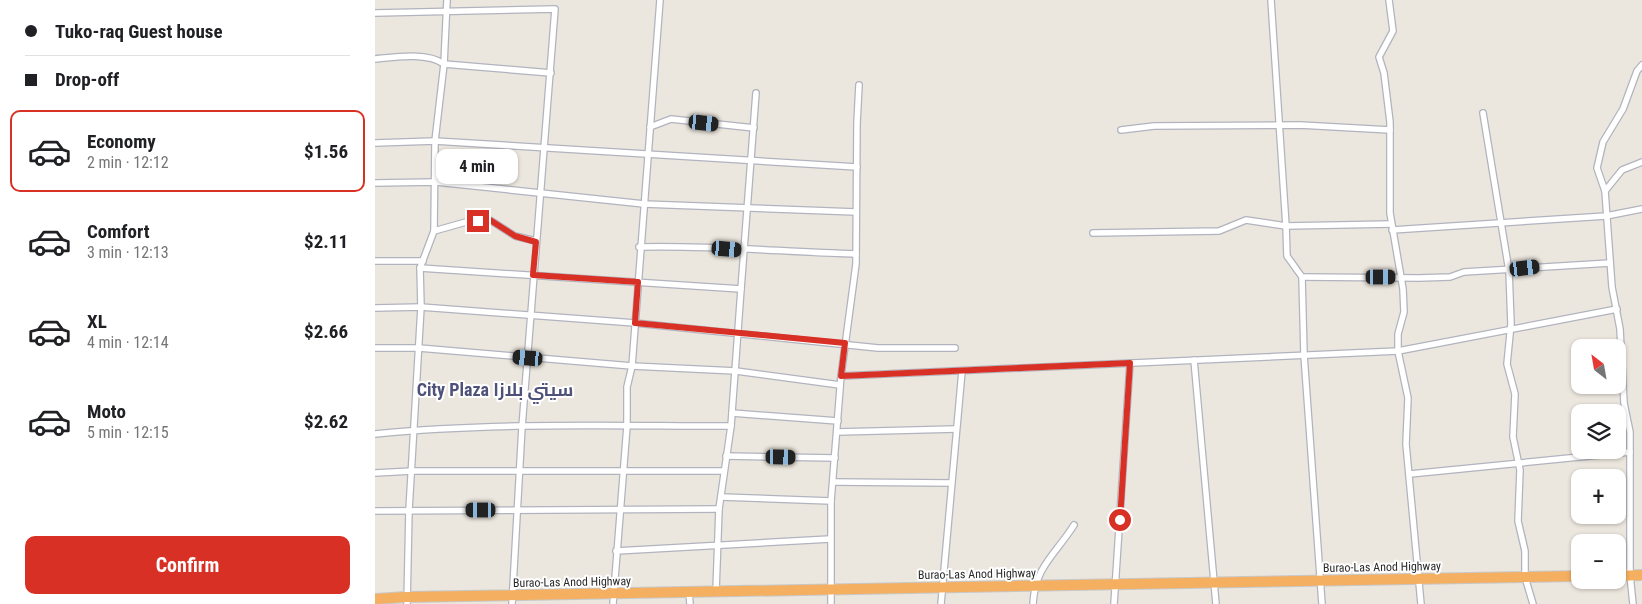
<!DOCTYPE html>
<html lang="en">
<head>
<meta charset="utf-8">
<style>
	:root { --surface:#fff; --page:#f2f2f2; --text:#202124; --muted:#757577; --line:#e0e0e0; --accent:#d93025 }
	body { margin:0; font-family:"Roboto Condensed",Cairo,sans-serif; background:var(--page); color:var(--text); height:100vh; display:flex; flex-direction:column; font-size:19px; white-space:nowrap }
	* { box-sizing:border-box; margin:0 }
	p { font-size:16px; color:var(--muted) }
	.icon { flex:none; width:28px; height:28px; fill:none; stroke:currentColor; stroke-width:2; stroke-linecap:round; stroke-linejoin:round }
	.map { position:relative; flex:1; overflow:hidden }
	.side { display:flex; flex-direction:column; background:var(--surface); width:375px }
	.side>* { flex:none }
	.top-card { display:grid; align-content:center; height:110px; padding:0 25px; background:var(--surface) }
	.needle { width:32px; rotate:329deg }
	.tools { position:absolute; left:1196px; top:339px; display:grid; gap:10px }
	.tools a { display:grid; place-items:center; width:55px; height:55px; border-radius:10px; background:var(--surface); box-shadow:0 1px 4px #0004; font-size:25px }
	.end { position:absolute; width:22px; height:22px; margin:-11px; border:6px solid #d93025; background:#fff; box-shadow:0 0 0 2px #fff }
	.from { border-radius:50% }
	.bubble { position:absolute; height:35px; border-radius:10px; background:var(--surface); box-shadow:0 1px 4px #0004; font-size:16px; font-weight:700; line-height:35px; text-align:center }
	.car { position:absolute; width:15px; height:30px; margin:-15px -8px; border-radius:6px; box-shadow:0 0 4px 1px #0007; background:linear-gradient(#222 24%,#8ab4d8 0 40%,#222 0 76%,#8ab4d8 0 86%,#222 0) }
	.top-card b { display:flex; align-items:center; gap:18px; height:48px; font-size:19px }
	.top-card b+b { border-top:1px solid var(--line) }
	.top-card i { width:12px; height:12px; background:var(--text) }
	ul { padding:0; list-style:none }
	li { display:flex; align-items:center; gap:15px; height:82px; margin:0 10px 8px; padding:0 15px; border:2px solid transparent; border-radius:10px }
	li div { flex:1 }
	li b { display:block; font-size:19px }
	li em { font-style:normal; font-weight:700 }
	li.on { border-color:var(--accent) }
	li>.icon { width:45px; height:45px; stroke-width:1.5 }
	.button { display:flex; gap:10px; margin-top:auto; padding:10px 25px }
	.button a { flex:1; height:58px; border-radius:10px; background:var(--accent); color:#fff; font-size:20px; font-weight:700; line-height:58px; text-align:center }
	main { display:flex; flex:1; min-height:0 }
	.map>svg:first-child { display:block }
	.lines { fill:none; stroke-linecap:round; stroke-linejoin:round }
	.street-casing { stroke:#b1b3be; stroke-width:8 }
	.highway-casing { stroke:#c8c8c8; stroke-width:12 }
	.street { stroke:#fff; stroke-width:5.5 }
	.highway { stroke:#f5af60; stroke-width:10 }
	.route { stroke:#d93025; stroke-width:6 }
	.labels { text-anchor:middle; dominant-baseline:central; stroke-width:4; stroke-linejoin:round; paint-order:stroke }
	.street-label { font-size:12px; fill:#2b2b2b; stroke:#fff }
	.district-label { font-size:18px; font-weight:bold; fill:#4e5179; stroke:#fff }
</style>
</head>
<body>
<main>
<section class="side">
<div class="top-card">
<b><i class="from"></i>Tuko-raq Guest house</b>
<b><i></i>Drop-off</b>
</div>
<ul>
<li class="on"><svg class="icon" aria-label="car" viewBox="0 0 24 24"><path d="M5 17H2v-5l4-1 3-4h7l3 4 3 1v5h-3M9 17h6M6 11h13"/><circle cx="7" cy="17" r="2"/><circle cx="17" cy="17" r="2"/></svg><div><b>Economy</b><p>2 min · 12:12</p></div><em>$1.56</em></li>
<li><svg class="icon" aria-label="car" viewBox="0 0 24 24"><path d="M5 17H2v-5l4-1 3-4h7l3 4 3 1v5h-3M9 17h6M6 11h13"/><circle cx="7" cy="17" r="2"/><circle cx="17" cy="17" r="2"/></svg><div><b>Comfort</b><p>3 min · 12:13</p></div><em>$2.11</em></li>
<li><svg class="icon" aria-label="car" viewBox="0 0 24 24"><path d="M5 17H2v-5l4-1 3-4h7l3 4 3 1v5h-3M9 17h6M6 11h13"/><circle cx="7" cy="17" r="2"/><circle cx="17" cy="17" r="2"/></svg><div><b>XL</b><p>4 min · 12:14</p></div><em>$2.66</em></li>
<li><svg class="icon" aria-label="car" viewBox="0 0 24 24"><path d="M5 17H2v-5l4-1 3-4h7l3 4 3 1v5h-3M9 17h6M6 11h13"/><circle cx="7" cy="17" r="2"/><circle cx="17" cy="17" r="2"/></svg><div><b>Moto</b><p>5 min · 12:15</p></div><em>$2.62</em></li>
</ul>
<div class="button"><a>Confirm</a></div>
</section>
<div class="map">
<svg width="1267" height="604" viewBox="0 0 1267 604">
	<rect width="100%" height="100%" fill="#ece7de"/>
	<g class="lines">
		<g class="street-casing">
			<g id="street">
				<path d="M1014,0L1018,31L1004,57L1009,73L1015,122V213L1028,289L1029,312L1023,334V351L1033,398L1031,444L1046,604"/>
				<path d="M0,13L180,9L147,427L137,604"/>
				<path d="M0,59C20,57 52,52 69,64L176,73"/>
				<path d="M1108,113L1134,271L1136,324L1132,364L1140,394L1138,437L1145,470L1143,521L1150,551V577L1158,604"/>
				<path d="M275,127L296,119L379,128"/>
				<path d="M746,130L779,126L925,125L1015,130"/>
				<path d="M0,143L60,141L482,167"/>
				<path d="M0,183L61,182L269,204L481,212"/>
				<path d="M1230,191L1222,168L1228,142L1248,109L1262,71L1267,65"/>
				<path d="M1017,230L1231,216L1267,209"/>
				<path d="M59,231L91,222L115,220L140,236L161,241"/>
				<path d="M718,233L844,231L871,220L911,226L896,0"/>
				<path d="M264,247C337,245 409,252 481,254"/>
				<path d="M0,261H48"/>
				<path d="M45,268L366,289L381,93"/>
				<path d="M927,277L1044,278L1075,277L1089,272L1235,263"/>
				<path d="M0,308L46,307L260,323L503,348H580"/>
				<path d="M0,348H44L257,366L361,371L465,385"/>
				<path d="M819,360L841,604"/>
				<path d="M466,376L1023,351L1242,309"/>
				<path d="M357,413L463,421"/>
				<path d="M462,432L581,429"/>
				<path d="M0,434C118,422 238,426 356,426"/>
				<path d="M351,456L460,458"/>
				<path d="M0,473L37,471H349"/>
				<path d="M1035,474L1255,452"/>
				<path d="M458,482L576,483"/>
				<path d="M346,497L456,501"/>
				<path d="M0,511L344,509"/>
				<path d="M241,551L455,539"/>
				<path d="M341,591L344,509L356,426L366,289"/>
				<path d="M314,592L315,604"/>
				<path d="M32,604L34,510L46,307L45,268L59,231L60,141L69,64L72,0"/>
				<path d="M238,604L252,426V387L257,366L285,0"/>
				<path d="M456,604V501L466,376L481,264L482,123L484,85"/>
				<path d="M566,604L587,371"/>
				<path d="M658,604C660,566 681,554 699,525"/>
				<path d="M739,604L755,363"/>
				<path d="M947,604L929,355L927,277L912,256L911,226L1016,224"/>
				<path d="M1258,604L1255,575V432L1249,403L1245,329L1237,287L1230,191L1247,170L1267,162"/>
			</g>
		</g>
		<g class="highway-casing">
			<g id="highway">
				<path d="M1242,576L1267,575"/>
				<path d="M0,599L31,597L1205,576"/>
			</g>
		</g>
		<use href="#street" class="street"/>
		<use href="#highway" class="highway"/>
	</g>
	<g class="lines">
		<path class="route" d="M103,221L115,220L140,236L161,242L158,275L263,282L260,323L470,343L466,376L755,363L745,520"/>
	</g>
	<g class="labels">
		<g class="street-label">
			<text transform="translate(1007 567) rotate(-1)">Burao-Las Anod Highway</text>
			<text transform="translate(602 574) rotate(-1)">Burao-Las Anod Highway</text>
			<text transform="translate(197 582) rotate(-1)">Burao-Las Anod Highway</text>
		</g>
		<g class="district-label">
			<text x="120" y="389">City Plaza سيتي بلازا</text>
		</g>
	</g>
</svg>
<div class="tools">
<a><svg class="needle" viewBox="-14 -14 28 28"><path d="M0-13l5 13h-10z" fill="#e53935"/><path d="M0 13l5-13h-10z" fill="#757577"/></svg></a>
<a><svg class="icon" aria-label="layers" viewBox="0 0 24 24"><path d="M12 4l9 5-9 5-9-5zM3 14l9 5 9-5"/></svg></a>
<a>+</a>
<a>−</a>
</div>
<i class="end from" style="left:745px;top:520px"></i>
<i class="end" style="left:103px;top:221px"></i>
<div class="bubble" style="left:61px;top:149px;width:82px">4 min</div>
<i class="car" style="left:329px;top:123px;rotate:96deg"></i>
<i class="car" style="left:352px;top:249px;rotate:95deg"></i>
<i class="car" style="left:1150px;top:268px;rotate:83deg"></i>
<i class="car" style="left:1006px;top:277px;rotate:90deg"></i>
<i class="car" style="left:153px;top:358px;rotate:275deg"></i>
<i class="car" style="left:406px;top:457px;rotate:91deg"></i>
<i class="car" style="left:106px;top:510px;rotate:270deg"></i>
</div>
</main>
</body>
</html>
